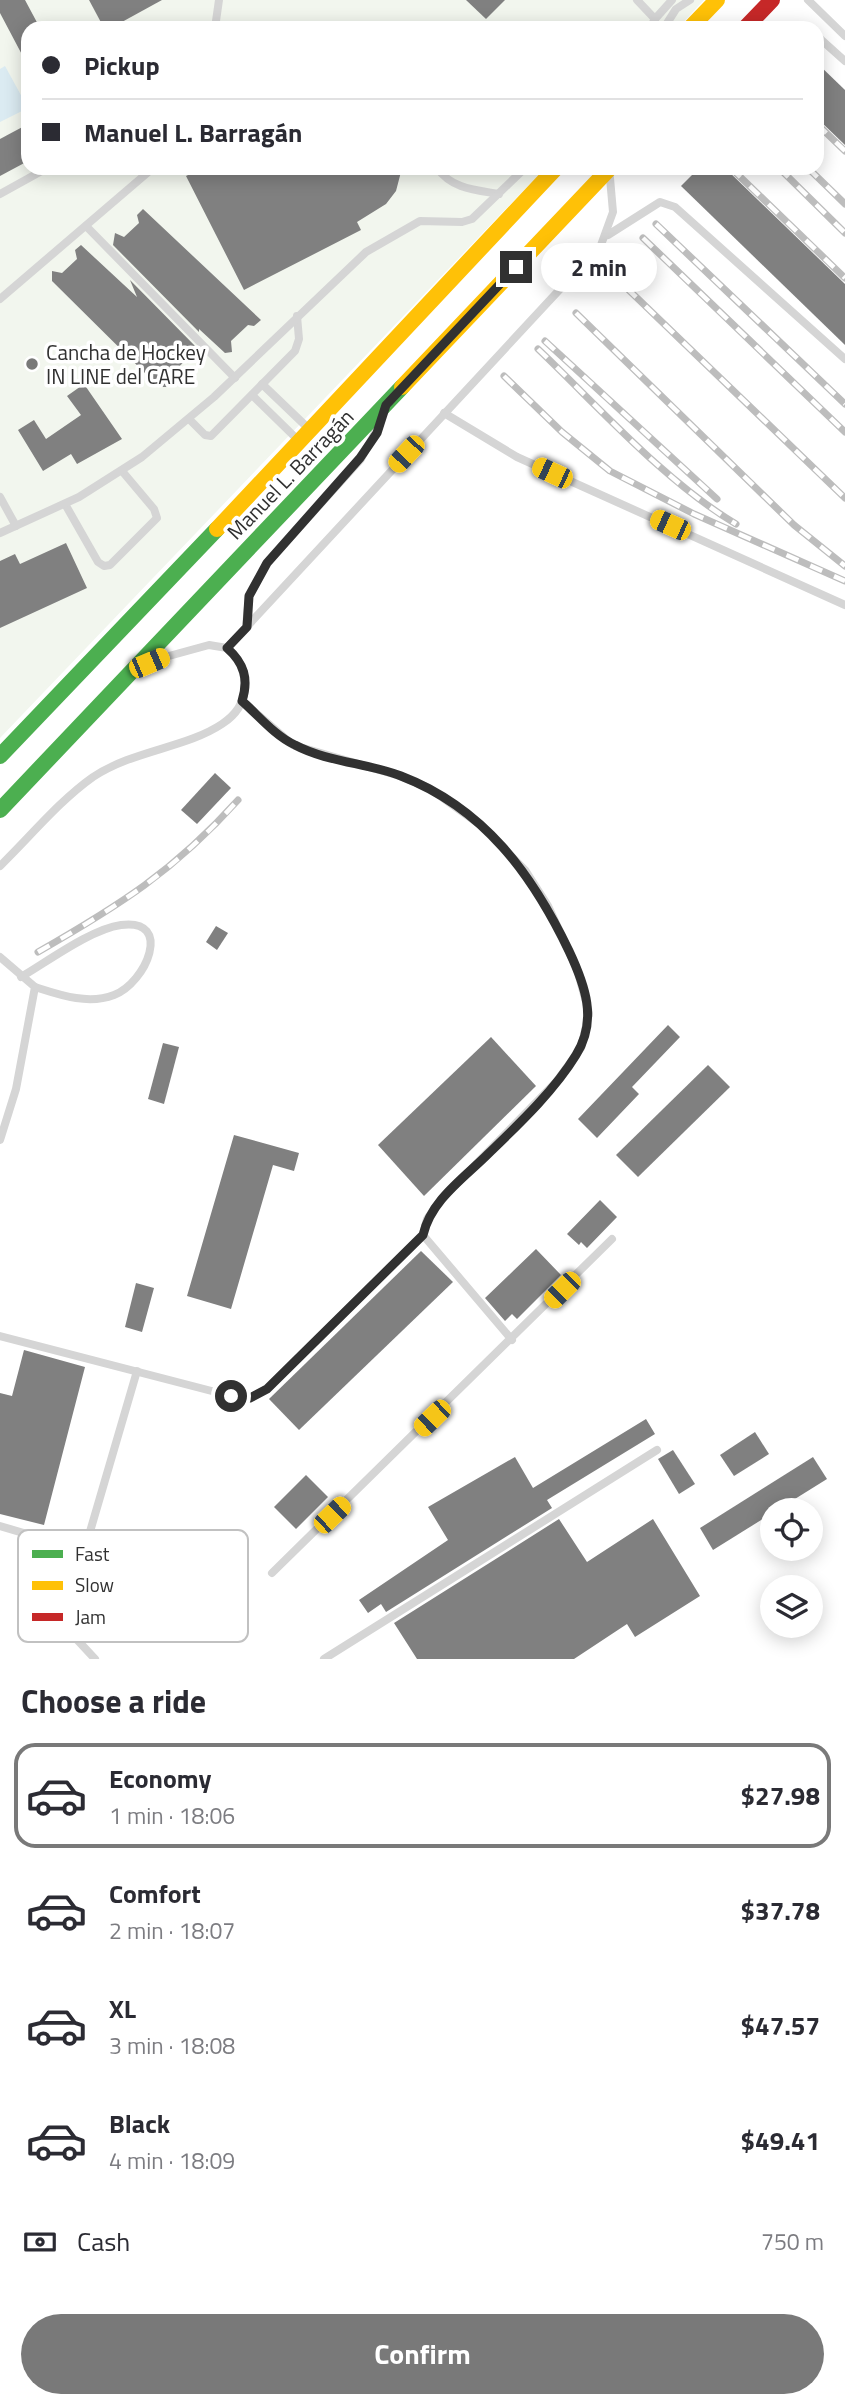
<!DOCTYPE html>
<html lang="en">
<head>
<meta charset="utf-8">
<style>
	:root { --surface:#fff; --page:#f2f2f3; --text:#2b2b33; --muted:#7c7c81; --line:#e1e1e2; --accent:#797979 }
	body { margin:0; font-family:"Titillium Web",sans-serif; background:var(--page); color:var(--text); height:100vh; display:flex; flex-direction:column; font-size:26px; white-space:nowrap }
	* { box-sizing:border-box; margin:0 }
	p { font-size:23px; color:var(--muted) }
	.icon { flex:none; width:38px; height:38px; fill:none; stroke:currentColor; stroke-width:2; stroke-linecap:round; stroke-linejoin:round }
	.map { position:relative; height:1659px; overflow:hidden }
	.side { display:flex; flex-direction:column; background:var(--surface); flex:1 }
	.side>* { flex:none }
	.hud { position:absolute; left:21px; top:21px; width:803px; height:154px; border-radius:21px; box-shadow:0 4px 18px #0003; display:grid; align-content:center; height:154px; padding:0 21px; background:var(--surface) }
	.controls { position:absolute; left:760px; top:1498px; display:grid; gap:14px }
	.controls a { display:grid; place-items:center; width:63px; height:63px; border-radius:50%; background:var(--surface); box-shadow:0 4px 18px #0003; font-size:35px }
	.end { position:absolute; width:32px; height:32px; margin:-16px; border:9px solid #313131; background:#fff; box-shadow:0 0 0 4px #fff }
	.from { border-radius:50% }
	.bubble { position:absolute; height:49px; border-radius:24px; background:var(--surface); box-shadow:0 4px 18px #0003; font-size:23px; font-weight:700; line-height:49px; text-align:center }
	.car { position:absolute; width:21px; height:42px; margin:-21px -10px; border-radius:9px; box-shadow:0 0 5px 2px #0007; background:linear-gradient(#f5c518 24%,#345 0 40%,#f5c518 0 76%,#345 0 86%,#f5c518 0) }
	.hud b { display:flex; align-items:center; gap:24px; height:66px; font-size:26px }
	.hud b+b { border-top:2px solid var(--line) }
	.hud i { width:18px; height:18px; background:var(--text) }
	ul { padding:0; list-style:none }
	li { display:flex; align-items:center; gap:21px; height:105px; margin:0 14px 10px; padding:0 7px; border:4px solid transparent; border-radius:21px }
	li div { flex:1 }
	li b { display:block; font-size:26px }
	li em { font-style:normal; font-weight:700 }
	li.current { border-color:var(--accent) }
	li>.icon { width:63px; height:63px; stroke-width:1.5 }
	h2 { padding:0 21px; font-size:32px; line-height:84px }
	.pay { display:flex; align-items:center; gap:18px; height:77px; padding:0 21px; font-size:26px }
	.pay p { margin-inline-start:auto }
	.cta { display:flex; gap:14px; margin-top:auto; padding:14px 21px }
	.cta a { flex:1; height:80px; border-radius:42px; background:var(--accent); color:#fff; font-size:28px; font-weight:700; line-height:80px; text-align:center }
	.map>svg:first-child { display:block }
	.green { fill:#f2f6ee }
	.water { fill:#dbebf2 }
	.building { fill:#808080 }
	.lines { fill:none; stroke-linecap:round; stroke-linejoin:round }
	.lane { stroke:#d5d5d5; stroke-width:8 }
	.fast { stroke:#4caf50; stroke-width:16 }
	.slow { stroke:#ffc107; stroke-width:16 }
	.jam { stroke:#c62828; stroke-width:16 }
	.rail-casing { stroke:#bdbdbd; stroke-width:7 }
	.rail { stroke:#fff; stroke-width:4.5; stroke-dasharray:13; stroke-linecap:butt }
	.route { stroke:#313131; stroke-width:9 }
	.poi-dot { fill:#797979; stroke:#fff; stroke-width:2.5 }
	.labels { text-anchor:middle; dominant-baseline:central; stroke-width:7; stroke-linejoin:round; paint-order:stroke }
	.poi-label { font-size:21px; fill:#313131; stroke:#fff; text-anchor:start }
	.street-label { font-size:21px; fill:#313131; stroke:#fff }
	.key { fill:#fff; stroke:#c1c1c1; stroke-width:2 }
	.key-label { font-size:19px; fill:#313131 }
</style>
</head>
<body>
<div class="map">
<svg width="845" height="1659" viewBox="0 0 845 1659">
	<rect width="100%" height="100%" fill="#fff"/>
	<path class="green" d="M0,0H704L678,28H28V168H545L0,738Z"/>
	<path class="water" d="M5,66L28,108L0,122V69Z"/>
	<g class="building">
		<path d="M0,0H25L40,28H28V66L0,13Z"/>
		<path d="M89,0H162L111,28H104Z"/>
		<path d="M466,0H505L486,19Z"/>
		<path d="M817,63L845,90V145L817,118Z"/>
		<path d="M28,124V161L0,176V139Z"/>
		<path d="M202,168H402L396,191L386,204L357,222L361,230L244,290L186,176Z"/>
		<path d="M699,168H725L845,284V345L681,186Z"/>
		<path d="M143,209L261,320L254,326L248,325L231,341L232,352L225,353L199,329V332L113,245L115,233L124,237L139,223L137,215Z"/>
		<path d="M81,245L137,297L130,280L198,349L195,360H186L168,377L170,387H159L52,281V271L62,273L77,259L75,250Z"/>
		<path d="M84,384L122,439L77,464L71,454L43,471L18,430L34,420L46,439L81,415L67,396Z"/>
		<path d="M66,543L87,588L0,628V561L15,554L20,564Z"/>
		<path d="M215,773L231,788L197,824L181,810Z"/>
		<path d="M216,926L228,933L217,950L206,942Z"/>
		<path d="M668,1025L680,1037L632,1087L639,1094L597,1138L578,1119Z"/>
		<path d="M491,1037L536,1086L424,1196L378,1145Z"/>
		<path d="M163,1043L179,1047L164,1104L148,1099Z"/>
		<path d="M708,1065L730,1087L638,1177L616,1155Z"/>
		<path d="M234,1135L299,1153L294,1171L273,1165L231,1309L187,1296Z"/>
		<path d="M600,1200L617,1217L587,1248L581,1242L579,1245L567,1234Z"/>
		<path d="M536,1249L561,1275L517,1319L512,1314L505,1321L485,1298Z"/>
		<path d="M421,1251L453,1282L299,1430L269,1399Z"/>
		<path d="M136,1283L154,1288L142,1332L125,1327Z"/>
		<path d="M24,1350L85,1367L44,1525L0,1514V1393L12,1396Z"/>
		<path d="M646,1419L655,1434L547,1500L552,1508L386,1612L381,1604L368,1613L359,1600L448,1540L428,1507L515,1457L533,1488Z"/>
		<path d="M755,1432L769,1454L734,1476L720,1455Z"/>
		<path d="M673,1450L695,1484L679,1494L658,1459Z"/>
		<path d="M813,1457L827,1479L713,1550L700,1528Z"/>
		<path d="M306,1475L328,1497L296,1529L274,1507Z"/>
		<path d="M559,1519L587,1562L653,1519L700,1596L635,1637L627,1624L574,1659H417L394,1623Z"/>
	</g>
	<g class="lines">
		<g class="lane">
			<path d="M637,0L655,19L650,28"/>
			<path d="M808,0L845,36"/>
			<path d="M655,19L672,0"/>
			<path d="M215,28L219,0"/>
			<path d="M664,28L676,9L690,0"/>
			<path d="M817,36L845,61"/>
			<path d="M437,168C452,189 475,190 499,194"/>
			<path d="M0,194L47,168"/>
			<path d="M86,226L235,378"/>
			<path d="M608,235L660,202L675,207L845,359"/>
			<path d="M0,299L153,168"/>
			<path d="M262,384L308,428"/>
			<path d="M252,395L298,440"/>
			<path d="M444,413L517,457L845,605"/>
			<path d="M189,419L205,435L211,436L295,351L299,339L297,316"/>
			<path d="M0,497L16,526"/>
			<path d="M65,504L98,562L104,566L110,565L157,518L154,509L122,471"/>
			<path d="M0,533L79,497L142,457L214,397L366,252L420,221L462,222L472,219L525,168"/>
			<path d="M246,627L249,596L267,563L361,459L379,425"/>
			<path d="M158,659L209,645L227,648"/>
			<path d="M242,701L293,745L400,776L429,788L479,824L525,870L548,906L577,969L589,1013L581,1048L556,1082L439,1202L427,1219L423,1235"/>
			<path d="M0,866C30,837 59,801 93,777C134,750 186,748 222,724C251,705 253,670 227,648L601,245L613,212L610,178"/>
			<path d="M0,957L35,987L16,1089L0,1140"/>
			<path d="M21,977C47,962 91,929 121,925C174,918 146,983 114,995C88,1005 60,995 35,987"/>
			<path d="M0,1336L231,1396L250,1398L267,1389L423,1235L512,1340"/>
			<path d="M0,1526L84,1551"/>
			<path d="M272,1573L612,1239"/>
			<path d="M95,1659L69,1631L65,1617L137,1371"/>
			<path d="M324,1659L657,1450"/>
		</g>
		<g class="fast">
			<path d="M0,756L217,529"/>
			<path d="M0,810L402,387"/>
		</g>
		<g class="slow">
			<path d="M690,28L717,0"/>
			<path d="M402,387L610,168"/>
			<path d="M217,529L556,168"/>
		</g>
		<path class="jam" d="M745,28L772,0"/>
		<g class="rail-casing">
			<g id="rail">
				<path d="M817,124L845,151"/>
				<path d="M731,168L845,278"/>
				<path d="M779,168L845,233"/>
				<path d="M808,168L845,204"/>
				<path d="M656,224L845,404"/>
				<path d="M643,238L845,432"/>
				<path d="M608,270L845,498"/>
				<path d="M576,313L794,525L845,566"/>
				<path d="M545,341L717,499"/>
				<path d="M538,349C599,407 664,481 736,524"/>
				<path d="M504,376L562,432L610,471L694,514L845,581"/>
				<path d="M38,952C120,905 174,871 238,800"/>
			</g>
		</g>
		<use href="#rail" class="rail"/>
	</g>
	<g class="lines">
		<path class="route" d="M231,1396L250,1398L267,1389L423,1235C431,1200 464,1178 488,1154C519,1124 554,1091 576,1055C598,1020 585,985 569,951C532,874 484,808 401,776C367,763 327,762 295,745C275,736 258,715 242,701C249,679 244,663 227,648L247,627L249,596L267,563L360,458L377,433L386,405L516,267"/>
	</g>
	<circle class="poi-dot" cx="32" cy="364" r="7"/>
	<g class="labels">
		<g class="poi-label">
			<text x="46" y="352">Cancha de Hockey<tspan x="46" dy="24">IN LINE del CARE</tspan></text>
		</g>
		<g class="street-label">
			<text transform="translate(290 474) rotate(-46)">Manuel L. Barragán</text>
		</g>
	</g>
	<rect x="18" y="1530" width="230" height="112" rx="10" class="key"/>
	<rect x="32" y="1550" width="31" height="8" fill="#4caf50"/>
	<rect x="32" y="1581" width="31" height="9" fill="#ffc107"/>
	<rect x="32" y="1613" width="31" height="8" fill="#c62828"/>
	<g class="key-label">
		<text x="75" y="1561">Fast</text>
		<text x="75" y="1592">Slow</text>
		<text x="75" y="1624">Jam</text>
	</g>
</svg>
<div class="controls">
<a><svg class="icon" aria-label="locate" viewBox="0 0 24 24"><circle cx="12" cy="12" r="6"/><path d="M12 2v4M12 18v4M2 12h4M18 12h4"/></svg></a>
<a><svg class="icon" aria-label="layers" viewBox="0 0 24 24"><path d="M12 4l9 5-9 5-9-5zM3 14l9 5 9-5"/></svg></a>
</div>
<i class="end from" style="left:231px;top:1396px"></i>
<i class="end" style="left:516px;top:267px"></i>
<div class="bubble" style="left:541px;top:243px;width:116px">2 min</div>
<i class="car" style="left:406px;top:454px;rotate:223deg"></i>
<i class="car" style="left:552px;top:473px;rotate:295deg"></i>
<i class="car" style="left:670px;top:525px;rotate:294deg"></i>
<i class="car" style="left:149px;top:663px;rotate:67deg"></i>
<i class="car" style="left:562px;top:1290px;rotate:225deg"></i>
<i class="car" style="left:432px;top:1418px;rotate:226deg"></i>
<i class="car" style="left:332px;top:1515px;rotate:46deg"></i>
<div class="hud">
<b><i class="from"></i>Pickup</b>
<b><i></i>Manuel L. Barragán</b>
</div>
</div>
<section class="side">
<h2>Choose a ride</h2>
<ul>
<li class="current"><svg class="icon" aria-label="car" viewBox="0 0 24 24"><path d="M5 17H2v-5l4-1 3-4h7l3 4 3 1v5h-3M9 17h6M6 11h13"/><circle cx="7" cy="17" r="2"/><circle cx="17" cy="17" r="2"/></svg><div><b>Economy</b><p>1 min · 18:06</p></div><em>$27.98</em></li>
<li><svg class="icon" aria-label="car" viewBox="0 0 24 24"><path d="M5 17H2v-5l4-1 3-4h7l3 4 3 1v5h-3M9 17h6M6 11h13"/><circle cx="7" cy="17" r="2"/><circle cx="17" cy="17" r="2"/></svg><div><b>Comfort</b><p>2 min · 18:07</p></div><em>$37.78</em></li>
<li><svg class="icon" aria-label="car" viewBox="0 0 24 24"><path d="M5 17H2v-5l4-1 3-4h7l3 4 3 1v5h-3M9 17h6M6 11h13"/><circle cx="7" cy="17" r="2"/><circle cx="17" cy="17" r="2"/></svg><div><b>XL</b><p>3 min · 18:08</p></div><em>$47.57</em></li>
<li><svg class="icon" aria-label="car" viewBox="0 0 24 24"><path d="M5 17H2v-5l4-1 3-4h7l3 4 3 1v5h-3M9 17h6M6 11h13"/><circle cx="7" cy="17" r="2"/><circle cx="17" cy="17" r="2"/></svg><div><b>Black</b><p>4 min · 18:09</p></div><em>$49.41</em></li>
</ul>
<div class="pay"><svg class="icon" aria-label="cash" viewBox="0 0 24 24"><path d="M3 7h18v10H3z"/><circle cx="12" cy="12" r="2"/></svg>Cash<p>750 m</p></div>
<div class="cta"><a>Confirm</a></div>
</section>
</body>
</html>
